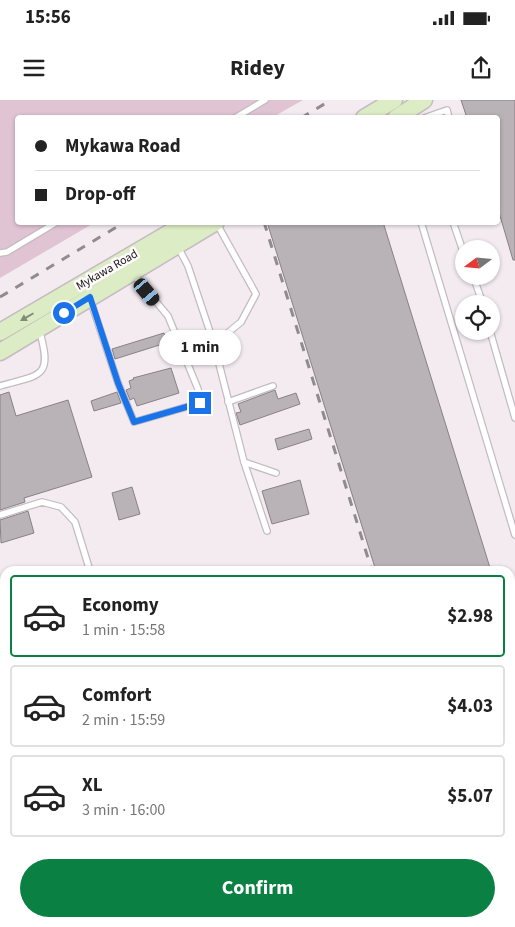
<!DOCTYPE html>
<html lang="en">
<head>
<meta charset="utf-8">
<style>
	:root { --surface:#fff; --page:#f6f6f6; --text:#222; --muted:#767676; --line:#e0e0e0; --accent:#0b8043 }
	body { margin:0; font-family:"Source Sans 3",sans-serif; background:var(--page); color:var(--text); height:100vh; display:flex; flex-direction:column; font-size:19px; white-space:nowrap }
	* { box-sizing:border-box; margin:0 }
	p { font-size:16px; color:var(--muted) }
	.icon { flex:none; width:28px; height:28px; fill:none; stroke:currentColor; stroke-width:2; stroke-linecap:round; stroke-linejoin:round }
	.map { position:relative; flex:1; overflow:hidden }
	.panel { position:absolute; left:0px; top:466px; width:515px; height:361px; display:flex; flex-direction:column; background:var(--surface); border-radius:15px 15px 0 0; box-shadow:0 1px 4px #0004 }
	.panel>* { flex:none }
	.guide { position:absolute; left:15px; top:15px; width:485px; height:110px; border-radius:5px; box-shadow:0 1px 4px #0004; display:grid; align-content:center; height:110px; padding:0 20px; background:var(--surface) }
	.needle { width:32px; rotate:254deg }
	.tools { position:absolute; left:455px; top:140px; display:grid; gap:10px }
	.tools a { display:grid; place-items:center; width:45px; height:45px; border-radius:50%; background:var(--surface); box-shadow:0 1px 4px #0004; font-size:25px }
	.end { position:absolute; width:22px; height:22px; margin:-11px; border:6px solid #1a73e8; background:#fff; box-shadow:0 0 0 2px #fff }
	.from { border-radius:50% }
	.bubble { position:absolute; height:35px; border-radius:18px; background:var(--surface); box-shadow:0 1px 4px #0004; font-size:16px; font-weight:700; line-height:35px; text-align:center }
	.car { position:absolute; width:15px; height:30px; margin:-15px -8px; border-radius:6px; box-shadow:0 0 4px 1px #0007; background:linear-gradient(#222 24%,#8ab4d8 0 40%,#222 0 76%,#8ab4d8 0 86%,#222 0) }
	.guide b { display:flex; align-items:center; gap:18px; height:48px; font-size:19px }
	.guide b+b { border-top:1px solid var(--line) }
	.guide i { width:12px; height:12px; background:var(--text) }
	ul { padding:9px 0 0; list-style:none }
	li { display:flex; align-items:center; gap:15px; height:82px; margin:0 10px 8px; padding:0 10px; border:2px solid var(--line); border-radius:5px }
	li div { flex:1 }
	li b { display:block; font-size:19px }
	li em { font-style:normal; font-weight:700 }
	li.active { border-color:var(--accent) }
	li>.icon { width:45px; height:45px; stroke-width:1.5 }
	.primary-button { display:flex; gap:10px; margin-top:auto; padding:10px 20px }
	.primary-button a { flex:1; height:58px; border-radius:30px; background:var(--accent); color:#fff; font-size:20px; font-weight:700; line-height:58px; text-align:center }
	.status { display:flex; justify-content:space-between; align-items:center; height:35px; padding:0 25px; background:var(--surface); direction:ltr }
	.status svg { height:14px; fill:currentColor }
	header { display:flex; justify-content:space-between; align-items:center; height:65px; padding:0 20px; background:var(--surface); font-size:22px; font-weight:700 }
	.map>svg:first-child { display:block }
	.green { fill:#e1c4d4 }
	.building { fill:#b9b2b6; stroke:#888185 }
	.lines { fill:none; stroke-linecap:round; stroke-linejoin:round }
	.service-casing { stroke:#c4bcc0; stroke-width:8 }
	.minor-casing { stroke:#c4bcc0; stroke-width:14 }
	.secondary-casing { stroke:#c4bcc0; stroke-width:19 }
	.service { stroke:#fff; stroke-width:5.5 }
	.minor { stroke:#fff; stroke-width:11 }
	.secondary { stroke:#dcecc4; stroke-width:16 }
	.rail { stroke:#908b8e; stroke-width:3; stroke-dasharray:9 9; stroke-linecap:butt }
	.oneway { fill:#848c76 }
	.route { stroke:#1a73e8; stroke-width:6 }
	.labels { text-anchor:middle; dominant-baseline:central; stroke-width:5; stroke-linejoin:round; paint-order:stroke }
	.street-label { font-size:12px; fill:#181617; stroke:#fffafc }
</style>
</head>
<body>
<div class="status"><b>15:56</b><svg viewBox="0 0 49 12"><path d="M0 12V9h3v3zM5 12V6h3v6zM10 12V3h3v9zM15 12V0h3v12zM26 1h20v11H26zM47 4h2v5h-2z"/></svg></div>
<header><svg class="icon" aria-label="menu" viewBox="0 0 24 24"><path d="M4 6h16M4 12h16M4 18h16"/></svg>Ridey<svg class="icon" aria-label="share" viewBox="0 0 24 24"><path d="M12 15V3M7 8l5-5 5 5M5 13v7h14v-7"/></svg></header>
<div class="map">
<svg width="515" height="827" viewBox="0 0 515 827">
	<rect width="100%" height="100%" fill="#f3ebf0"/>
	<path class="green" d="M0,0H303L273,17L18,18V122L94,123L0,178Z"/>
	<g class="building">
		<path d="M461,0H515V160H513L498,109V18H467Z"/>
		<path d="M267,122H383L491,471H376Z"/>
		<path d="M164,233L166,243L115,259L112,249Z"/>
		<path d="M171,268L179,293L137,306L134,298L130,300L126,290L131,288L129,281L134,279L133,278Z"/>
		<path d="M275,290L278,299L296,293L300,304L240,325L236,313L241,312L238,304Z"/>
		<path d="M9,292L16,316L68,300L92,377L24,398L25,402L0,410V295Z"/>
		<path d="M117,292L121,303L94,311L91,301Z"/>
		<path d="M309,329L312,339L278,350L275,339Z"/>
		<path d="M300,380L309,414L272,424L262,391Z"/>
		<path d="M132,387L140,414L119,420L112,393Z"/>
		<path d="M28,411L34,433L1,443L0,420Z"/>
	</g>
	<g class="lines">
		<g class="service-casing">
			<g id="service">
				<path d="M235,18L265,0"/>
				<path d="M424,18L447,10L449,18"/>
				<path d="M421,122L515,435"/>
				<path d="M453,122L464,154"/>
				<path d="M178,147L188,166L214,244L244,362"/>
				<path d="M0,153L7,152L57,122"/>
				<path d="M473,176L483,204"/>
				<path d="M90,199L118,283L134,322L200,303L198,289L168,216L133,174"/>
				<path d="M490,231L515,318"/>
				<path d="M214,244L241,222L256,194L217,124"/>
				<path d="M0,286C42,274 53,278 39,229"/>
				<path d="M228,302L273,286"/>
				<path d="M0,415L42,402L61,407L75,422L90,471"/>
				<path d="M267,431L244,362L276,373"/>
				<path d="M0,532L5,533"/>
				<path d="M510,586L515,584"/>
				<path d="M510,641L515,639"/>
				<path d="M0,742L5,741"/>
				<path d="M0,815L5,813"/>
				<path d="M313,822L315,827"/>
				<path d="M344,822L345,827"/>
			</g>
		</g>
		<g class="minor-casing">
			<path id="minor" d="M0,773L5,772"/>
		</g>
		<g class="secondary-casing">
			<g id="secondary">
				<path d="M364,18L394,0"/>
				<path d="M396,18L424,0"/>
				<path d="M0,232L188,122"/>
				<path d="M0,252L216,122"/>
			</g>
		</g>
		<use href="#service" class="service"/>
		<use href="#minor" class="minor"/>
		<use href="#secondary" class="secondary"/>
		<g class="rail">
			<path d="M301,18L331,0"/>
			<path d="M264,122L372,471"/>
			<path d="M0,197L125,122"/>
			<path d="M0,561L5,560"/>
			<path d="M0,570L5,569"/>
			<path d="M510,771L515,773"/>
			<path d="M457,827L464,823"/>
			<path d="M499,827L515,821"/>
		</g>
	</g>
	<defs><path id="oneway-solid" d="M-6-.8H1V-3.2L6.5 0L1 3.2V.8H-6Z" transform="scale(1.25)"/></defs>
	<use class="oneway" href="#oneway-solid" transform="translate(27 217) rotate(150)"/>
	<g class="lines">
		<path class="route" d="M64,213L90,197L118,283L134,322L200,303"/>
	</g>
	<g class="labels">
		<g class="street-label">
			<text transform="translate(107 170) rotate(-30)">Mykawa Road</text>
		</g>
	</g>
</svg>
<div class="tools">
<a><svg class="needle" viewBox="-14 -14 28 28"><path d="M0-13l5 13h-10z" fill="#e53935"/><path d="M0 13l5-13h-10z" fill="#767676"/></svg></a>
<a><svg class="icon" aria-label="locate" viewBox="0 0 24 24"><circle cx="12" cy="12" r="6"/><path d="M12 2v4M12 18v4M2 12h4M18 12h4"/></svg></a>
</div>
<i class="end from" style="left:64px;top:213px"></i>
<i class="end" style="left:200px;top:303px"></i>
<div class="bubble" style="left:159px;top:230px;width:82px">1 min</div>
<i class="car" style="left:147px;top:192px;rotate:140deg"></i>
<div class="guide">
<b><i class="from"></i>Mykawa Road</b>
<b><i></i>Drop-off</b>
</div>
<section class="panel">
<ul>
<li class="active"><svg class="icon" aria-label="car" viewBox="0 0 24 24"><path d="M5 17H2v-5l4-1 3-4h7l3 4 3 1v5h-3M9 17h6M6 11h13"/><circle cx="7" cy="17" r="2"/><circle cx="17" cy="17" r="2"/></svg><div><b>Economy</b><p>1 min · 15:58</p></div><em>$2.98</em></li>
<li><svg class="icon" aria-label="car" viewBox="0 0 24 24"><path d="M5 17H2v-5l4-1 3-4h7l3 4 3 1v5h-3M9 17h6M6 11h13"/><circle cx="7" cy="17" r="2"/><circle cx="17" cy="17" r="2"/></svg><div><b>Comfort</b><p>2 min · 15:59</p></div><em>$4.03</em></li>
<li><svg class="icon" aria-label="car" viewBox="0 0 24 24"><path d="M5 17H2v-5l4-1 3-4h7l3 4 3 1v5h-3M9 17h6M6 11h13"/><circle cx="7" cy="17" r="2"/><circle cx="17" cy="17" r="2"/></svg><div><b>XL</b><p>3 min · 16:00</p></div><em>$5.07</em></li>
</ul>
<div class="primary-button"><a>Confirm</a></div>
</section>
</div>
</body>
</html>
